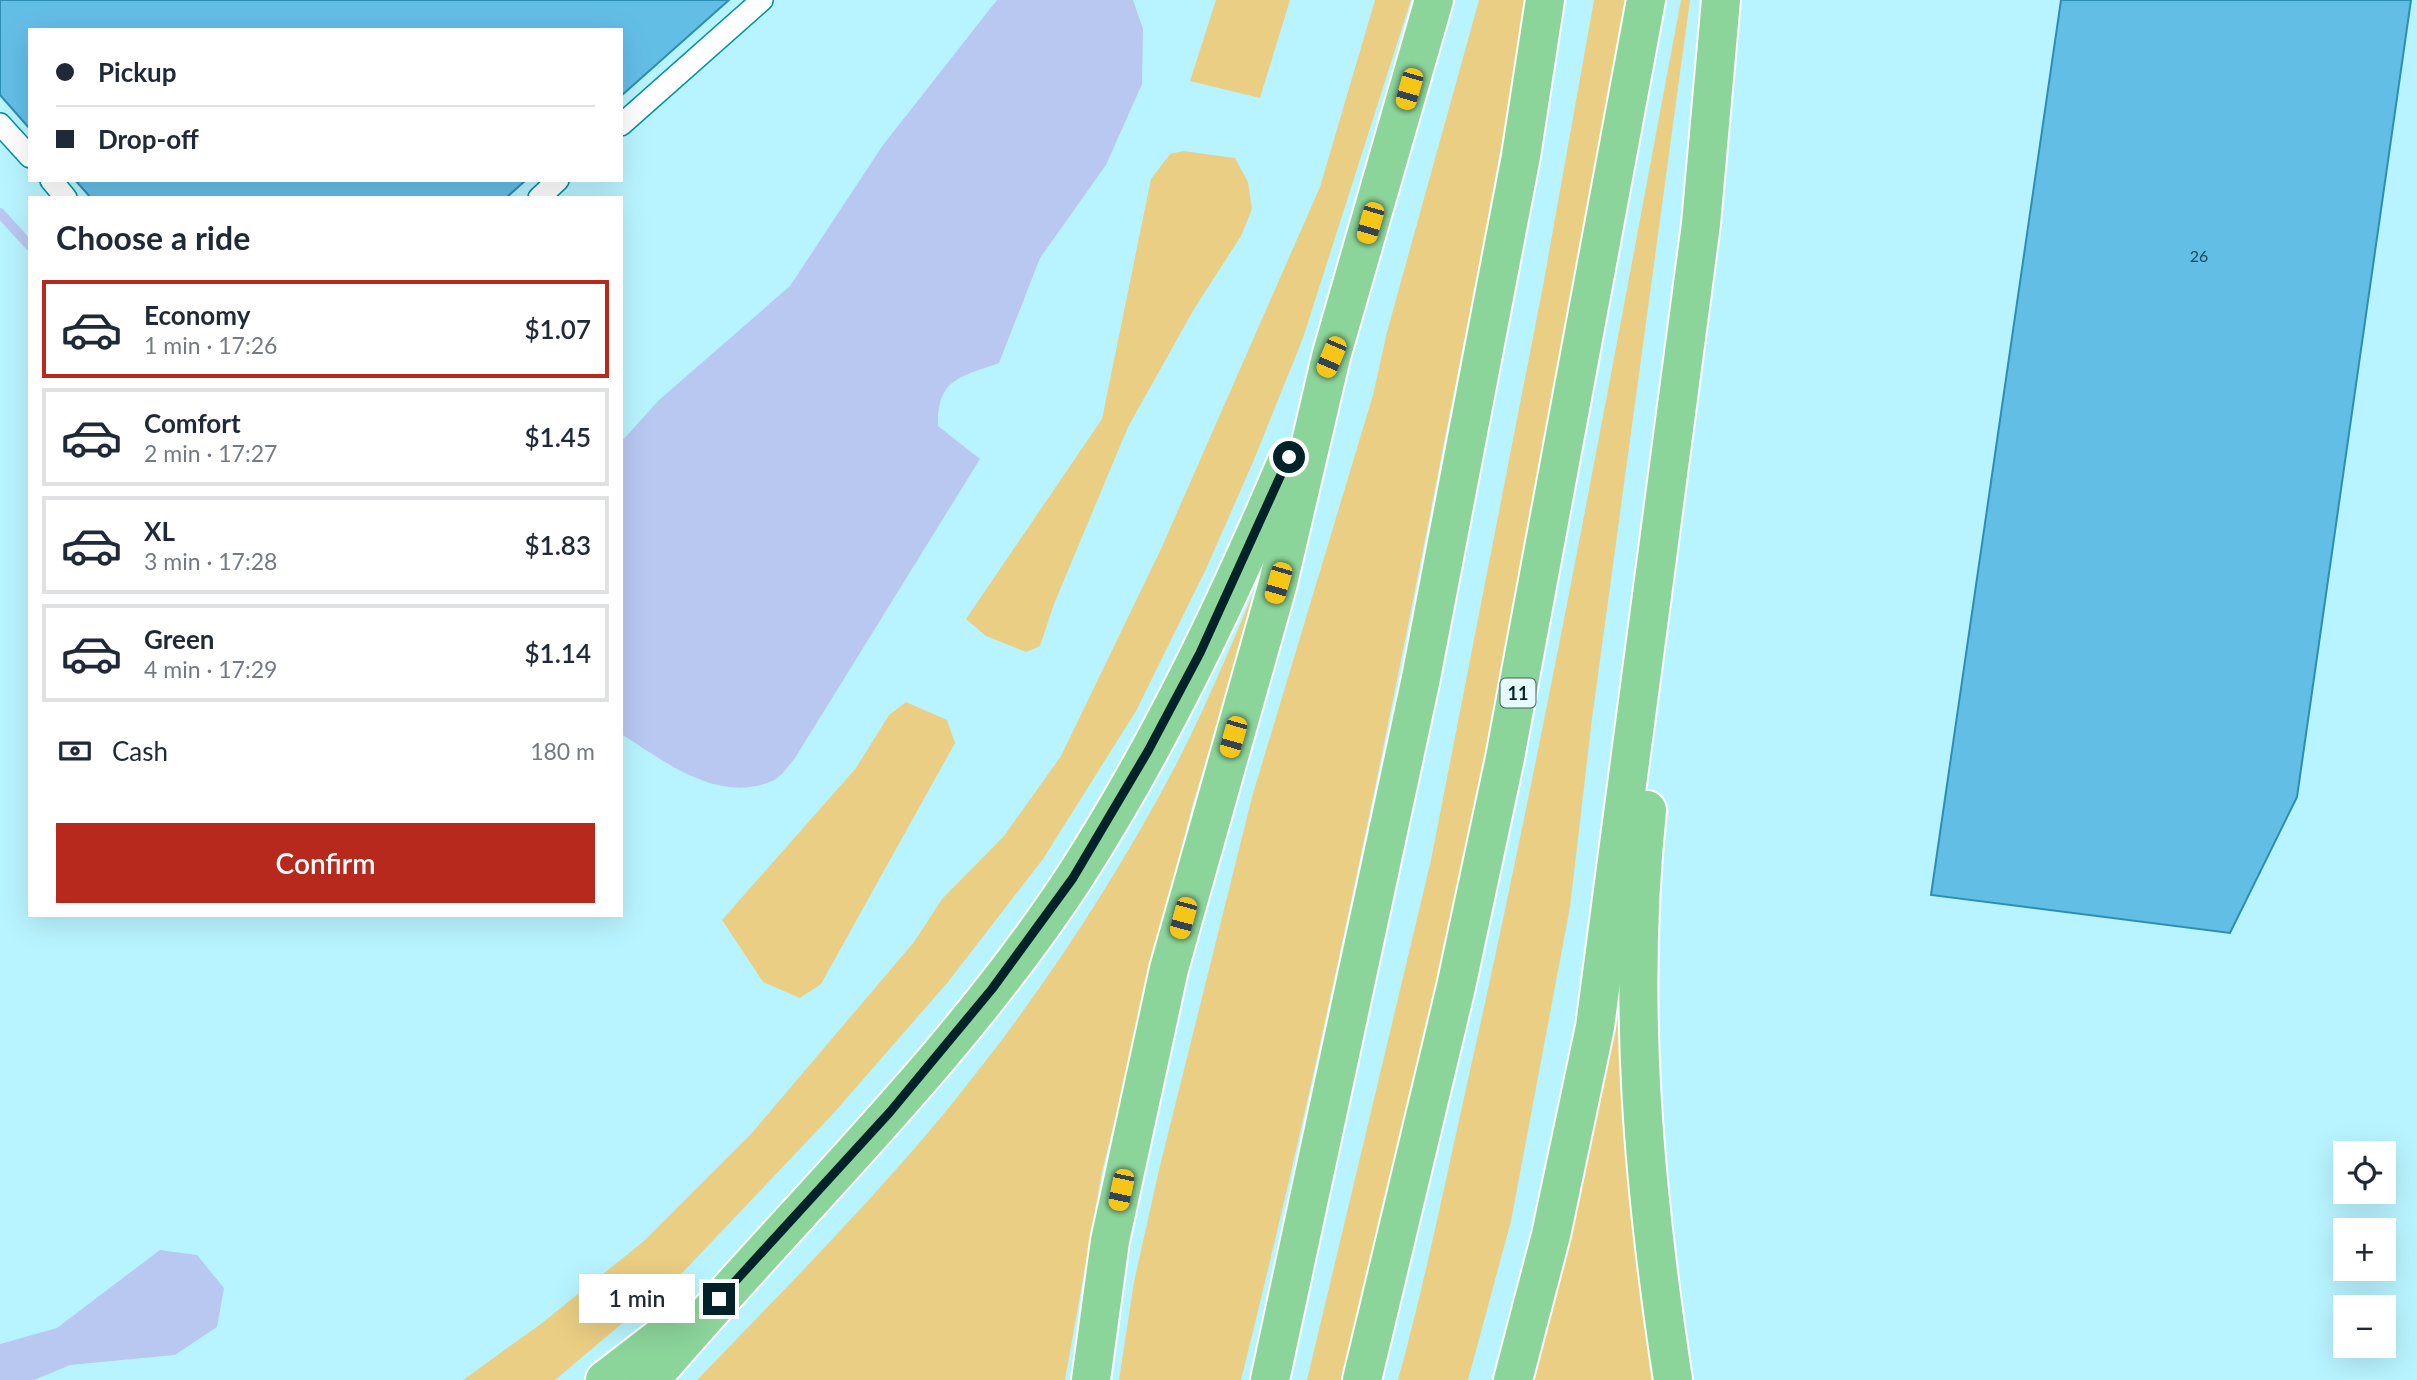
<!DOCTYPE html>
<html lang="en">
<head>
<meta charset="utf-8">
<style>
	:root { --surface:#fff; --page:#f6f6f7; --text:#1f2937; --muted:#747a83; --line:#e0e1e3; --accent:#b7291c }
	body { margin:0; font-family:Lato,sans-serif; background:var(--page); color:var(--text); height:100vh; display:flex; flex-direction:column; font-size:26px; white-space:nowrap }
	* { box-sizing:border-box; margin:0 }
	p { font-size:23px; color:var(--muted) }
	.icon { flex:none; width:38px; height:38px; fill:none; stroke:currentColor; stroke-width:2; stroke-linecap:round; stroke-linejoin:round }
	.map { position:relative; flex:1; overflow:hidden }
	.sheet { position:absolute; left:28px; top:196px; width:595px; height:721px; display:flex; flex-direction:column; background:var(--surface); border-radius:0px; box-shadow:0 7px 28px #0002 }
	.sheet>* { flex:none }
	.top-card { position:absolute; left:28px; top:28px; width:595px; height:154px; border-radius:0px; box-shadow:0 7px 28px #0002; display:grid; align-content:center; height:154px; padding:0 28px; background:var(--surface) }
	.buttons { position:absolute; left:2333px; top:1141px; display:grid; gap:14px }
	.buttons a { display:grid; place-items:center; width:63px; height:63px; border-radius:0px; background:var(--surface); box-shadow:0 7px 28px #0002; font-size:35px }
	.end { position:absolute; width:32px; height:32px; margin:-16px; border:9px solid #002228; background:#fff; box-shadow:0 0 0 4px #fff }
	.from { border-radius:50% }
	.bubble { position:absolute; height:49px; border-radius:0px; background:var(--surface); box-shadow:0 7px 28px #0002; font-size:23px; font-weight:600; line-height:49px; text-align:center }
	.car { position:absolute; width:21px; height:42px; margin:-21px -10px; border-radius:9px; box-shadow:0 0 5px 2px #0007; background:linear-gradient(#f5c518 24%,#345 0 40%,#f5c518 0 76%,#345 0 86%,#f5c518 0) }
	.top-card b { display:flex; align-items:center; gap:24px; height:66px; font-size:26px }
	.top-card b+b { border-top:2px solid var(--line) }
	.top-card i { width:18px; height:18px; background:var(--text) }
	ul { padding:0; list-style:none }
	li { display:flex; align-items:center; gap:21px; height:98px; margin:0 14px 10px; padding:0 14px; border:4px solid var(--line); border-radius:0px }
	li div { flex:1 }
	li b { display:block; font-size:26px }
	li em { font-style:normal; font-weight:600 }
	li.on { border-color:var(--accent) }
	li>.icon { width:63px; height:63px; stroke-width:1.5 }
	h2 { padding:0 28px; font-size:32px; line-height:84px }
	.pay { display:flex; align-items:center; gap:18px; height:77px; padding:0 28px; font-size:26px }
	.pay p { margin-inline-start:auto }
	.action { display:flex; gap:14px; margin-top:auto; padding:14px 28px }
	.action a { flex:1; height:80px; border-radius:0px; background:var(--accent); color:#fff; font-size:28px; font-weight:600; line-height:80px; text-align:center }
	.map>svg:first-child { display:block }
	.green { fill:#eace83 }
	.water { fill:#b9c8f1 }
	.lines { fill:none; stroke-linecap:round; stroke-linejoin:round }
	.stream { stroke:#b9c8f1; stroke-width:10 }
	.building { fill:#63bee6; stroke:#2d8db4; stroke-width:2 }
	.lane-casing { stroke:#0192a4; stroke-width:24 }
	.highway-casing { stroke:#fff; stroke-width:42 }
	.lane { stroke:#fff; stroke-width:21 }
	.highway { stroke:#8bd49a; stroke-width:38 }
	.route { stroke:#002228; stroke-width:9 }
	.labels { text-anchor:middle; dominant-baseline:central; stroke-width:7; stroke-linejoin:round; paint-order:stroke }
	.number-label { font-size:16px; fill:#194958 }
	.shield { fill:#e6f9fd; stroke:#456268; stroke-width:2 }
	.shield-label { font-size:18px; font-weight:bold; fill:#002228 }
</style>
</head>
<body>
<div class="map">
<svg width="2417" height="1380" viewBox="0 0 2417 1380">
	<rect width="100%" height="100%" fill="#b8f4ff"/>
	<g class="green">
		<path d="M1216,0H1290L1260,98L1190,81Z"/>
		<path d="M1375,0H1411L1303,338L1253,462L1206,569L1136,711L1043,859L948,982L832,1115L683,1272L555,1380H463L542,1323L644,1241L751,1134L914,942L942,899L1004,836L1061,756L1161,549L1320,187Z"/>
		<path d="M1479,0H1526C1500,166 1466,330 1434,494C1376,791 1314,1087 1241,1380H1119L1134,1282L1159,1170L1252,797L1373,395L1387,332Z"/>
		<path d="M1594,0H1636L1522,603L1352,1380H1307L1431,860L1543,286Z"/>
		<path d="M1681,0H1690L1592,719L1570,907L1511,1221L1468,1380H1398C1425,1282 1445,1183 1467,1084C1548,724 1613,362 1681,0Z"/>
		<path d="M1183,151L1235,158L1248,182L1252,209L1241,236L1194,309L1128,427L1054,604L1040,646L1026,652L986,636L966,619L1102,419L1151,179L1170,154Z"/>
		<path d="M1266,563L1192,807L1102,1172L1065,1380H697C795,1278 898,1176 984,1063C1057,969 1123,866 1178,761C1211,696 1238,629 1266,563Z"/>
		<path d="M906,702L947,720L955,743L821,984L800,998L763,982L722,920L856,768L889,715Z"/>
		<path d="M1612,1003L1618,1005L1625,1133L1655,1380H1534L1569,1240Z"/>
	</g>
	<g class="water">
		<path d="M997,0H1133L1143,29L1142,84L1106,165L1040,258L999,363C961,377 937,378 938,426L980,459L795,758C789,765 781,778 772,781C717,804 666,762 621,734V442L659,400L790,286L883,145Z"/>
		<path d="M160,1250L197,1255L224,1288L217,1327L175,1355L70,1365L34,1380H0V1344L57,1328Z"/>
	</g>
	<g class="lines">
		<path class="stream" d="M0,213L30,246"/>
	</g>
	<g class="building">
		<path d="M0,0H729L621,96V30H30V129L0,95Z"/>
		<path d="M2061,0H2411L2297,797L2230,933L1931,895Z"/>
		<path d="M75,180H526L506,198H91Z"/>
	</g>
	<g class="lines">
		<g class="lane-casing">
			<g id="lane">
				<path d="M0,124L30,157"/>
				<path d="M621,125L762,0"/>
				<path d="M51,180L66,198"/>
				<path d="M539,198L558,180"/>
			</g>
		</g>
		<g class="highway-casing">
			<g id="highway">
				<path d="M1647,810C1627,1003 1644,1190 1673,1380"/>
				<path d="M605,1380L674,1327"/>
				<path d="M650,1380C791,1214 954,1061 1074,878C1159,746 1227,603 1288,459"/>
				<path d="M1091,1380L1110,1241L1169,969L1278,583L1331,357L1434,0"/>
				<path d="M1270,1380L1421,678L1521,156L1545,0"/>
				<path d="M1362,1380L1456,987L1505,758L1646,0"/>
				<path d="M1513,1380L1551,1235L1595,1027L1701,224L1721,0"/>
			</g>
		</g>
		<use href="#lane" class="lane"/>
		<use href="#highway" class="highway"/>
	</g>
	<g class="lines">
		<path class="route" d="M719,1299L890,1112L992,989L1073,878L1148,751L1200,653L1289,457"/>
	</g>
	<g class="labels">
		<g class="number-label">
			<text x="2199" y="255">26</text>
		</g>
		<rect class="shield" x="1500.5" y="678.5" width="35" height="29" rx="5"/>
		<g class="shield-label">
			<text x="1518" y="693">11</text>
		</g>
	</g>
</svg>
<div class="buttons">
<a><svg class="icon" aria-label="locate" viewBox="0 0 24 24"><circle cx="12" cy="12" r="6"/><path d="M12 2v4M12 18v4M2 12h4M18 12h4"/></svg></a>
<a>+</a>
<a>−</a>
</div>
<i class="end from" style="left:1289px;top:457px"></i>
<i class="end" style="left:719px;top:1299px"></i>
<div class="bubble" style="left:579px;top:1274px;width:116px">1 min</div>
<i class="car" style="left:1409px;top:89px;rotate:196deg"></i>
<i class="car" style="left:1370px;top:223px;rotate:196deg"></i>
<i class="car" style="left:1331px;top:357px;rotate:203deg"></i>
<i class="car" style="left:1278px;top:583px;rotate:196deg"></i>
<i class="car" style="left:1233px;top:737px;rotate:196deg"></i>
<i class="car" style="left:1183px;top:918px;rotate:195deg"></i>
<i class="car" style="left:1121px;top:1190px;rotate:192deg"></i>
<div class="top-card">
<b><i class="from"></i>Pickup</b>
<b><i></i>Drop-off</b>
</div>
<section class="sheet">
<h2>Choose a ride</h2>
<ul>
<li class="on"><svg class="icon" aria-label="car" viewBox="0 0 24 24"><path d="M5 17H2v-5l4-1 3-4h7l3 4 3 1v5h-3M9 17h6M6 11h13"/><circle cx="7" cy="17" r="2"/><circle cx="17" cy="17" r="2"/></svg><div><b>Economy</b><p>1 min · 17:26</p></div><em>$1.07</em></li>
<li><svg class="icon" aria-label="car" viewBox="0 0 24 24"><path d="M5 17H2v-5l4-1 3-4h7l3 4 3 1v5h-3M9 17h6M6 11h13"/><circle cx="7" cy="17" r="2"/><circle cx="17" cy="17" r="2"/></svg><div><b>Comfort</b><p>2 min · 17:27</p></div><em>$1.45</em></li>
<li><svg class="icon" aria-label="car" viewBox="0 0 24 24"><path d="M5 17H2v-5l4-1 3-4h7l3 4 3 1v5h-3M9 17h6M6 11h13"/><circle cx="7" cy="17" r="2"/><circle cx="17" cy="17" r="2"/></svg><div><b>XL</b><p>3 min · 17:28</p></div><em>$1.83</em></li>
<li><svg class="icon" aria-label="car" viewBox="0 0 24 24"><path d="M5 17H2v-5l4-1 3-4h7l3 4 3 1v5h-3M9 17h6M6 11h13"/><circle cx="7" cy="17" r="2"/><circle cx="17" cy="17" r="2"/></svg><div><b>Green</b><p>4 min · 17:29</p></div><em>$1.14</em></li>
</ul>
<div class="pay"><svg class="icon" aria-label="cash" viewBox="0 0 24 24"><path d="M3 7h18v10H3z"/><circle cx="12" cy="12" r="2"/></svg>Cash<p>180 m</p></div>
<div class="action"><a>Confirm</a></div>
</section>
</div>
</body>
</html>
